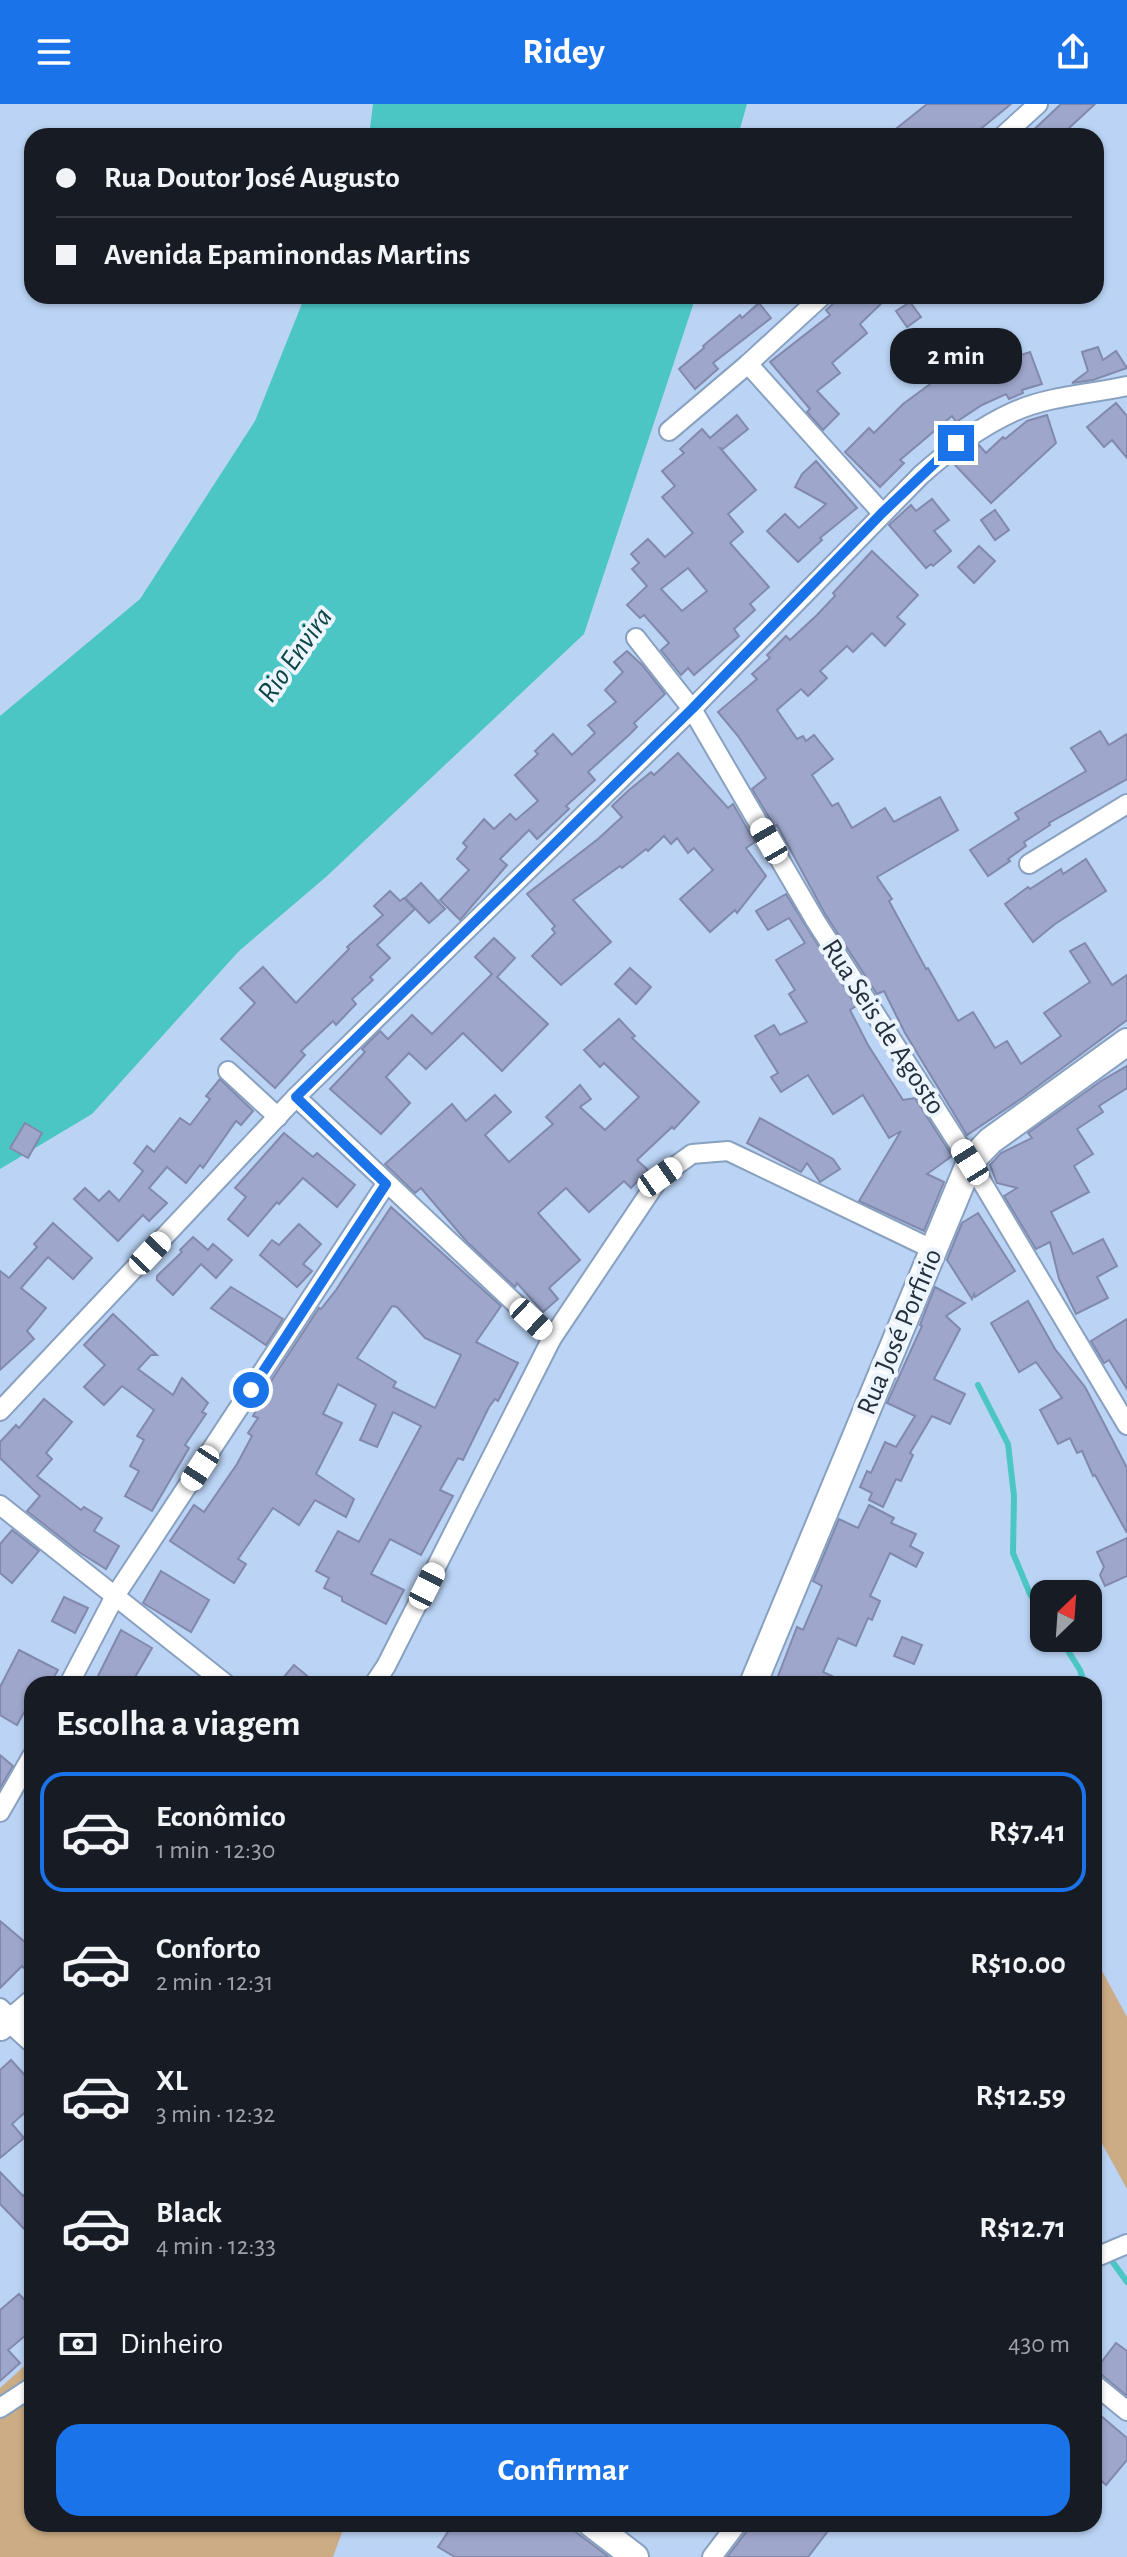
<!DOCTYPE html>
<html lang="pt">
<head>
<meta charset="utf-8">
<style>
	:root { --surface:#171b24; --page:#242831; --text:#f1f3f6; --muted:#9ea1a6; --line:#363941; --accent:#1a73e8 }
	body { margin:0; font-family:"Alegreya Sans",sans-serif; background:var(--page); color:var(--text); height:100vh; display:flex; flex-direction:column; font-size:30px; white-space:nowrap }
	* { box-sizing:border-box; margin:0 }
	p { font-size:26px; color:var(--muted) }
	.icon { flex:none; width:44px; height:44px; fill:none; stroke:currentColor; stroke-width:2; stroke-linecap:round; stroke-linejoin:round }
	.map { position:relative; flex:1; overflow:hidden }
	.sheet { position:absolute; left:24px; top:1572px; width:1078px; height:856px; display:flex; flex-direction:column; background:var(--surface); border-radius:24px; box-shadow:0 2px 6px #0004 }
	.sheet>* { flex:none }
	.banner { position:absolute; left:24px; top:24px; width:1080px; height:176px; border-radius:24px; box-shadow:0 2px 6px #0004; display:grid; align-content:center; height:176px; padding:0 32px; background:var(--surface) }
	.needle { width:52px; rotate:25deg }
	.buttons { position:absolute; left:1030px; top:1476px; display:grid; gap:16px }
	.buttons a { display:grid; place-items:center; width:72px; height:72px; border-radius:16px; background:var(--surface); box-shadow:0 2px 6px #0004; font-size:40px }
	.end { position:absolute; width:36px; height:36px; margin:-18px; border:10px solid #1a73e8; background:#fff; box-shadow:0 0 0 4px #fff }
	.from { border-radius:50% }
	.bubble { position:absolute; height:56px; border-radius:24px; background:var(--surface); box-shadow:0 2px 6px #0004; font-size:26px; font-weight:700; line-height:56px; text-align:center }
	.car { position:absolute; width:24px; height:48px; margin:-24px -12px; border-radius:10px; box-shadow:0 0 6px 2px #0007; background:linear-gradient(#fff 24%,#345 0 40%,#fff 0 76%,#345 0 86%,#fff 0) }
	.banner b { display:flex; align-items:center; gap:28px; height:76px; font-size:30px }
	.banner b+b { border-top:2px solid var(--line) }
	.banner i { width:20px; height:20px; background:var(--text) }
	ul { padding:0; list-style:none }
	li { display:flex; align-items:center; gap:24px; height:120px; margin:0 16px 12px; padding:0 16px; border:4px solid transparent; border-radius:24px }
	li div { flex:1 }
	li b { display:block; font-size:30px }
	li em { font-style:normal; font-weight:700 }
	li.on { border-color:var(--accent) }
	li>.icon { width:72px; height:72px; stroke-width:1.5 }
	h2 { padding:0 32px; font-size:36px; line-height:96px }
	.pay { display:flex; align-items:center; gap:20px; height:88px; padding:0 32px; font-size:30px }
	.pay p { margin-inline-start:auto }
	.cta { display:flex; gap:16px; margin-top:auto; padding:16px 32px }
	.cta a { flex:1; height:92px; border-radius:24px; background:var(--accent); color:#fff; font-size:32px; font-weight:700; line-height:92px; text-align:center }
	header { display:flex; justify-content:space-between; align-items:center; height:104px; padding:0 32px; background:var(--accent); color:#fff; font-size:36px; font-weight:700 }
	.map>svg:first-child { display:block }
	.green { fill:#cbac84 }
	.water { fill:#4cc6c5 }
	.lines { fill:none; stroke-linecap:round; stroke-linejoin:round }
	.stream { stroke:#4cc6c5; stroke-width:6 }
	.building { fill:#9ea7cb; stroke:#8189ac; stroke-width:2; fill-rule:evenodd }
	.street-casing { stroke:#89a1c0; stroke-width:22 }
	.secondary-casing { stroke:#89a1c0; stroke-width:30 }
	.street { stroke:#fff; stroke-width:18 }
	.secondary { stroke:#fff; stroke-width:26 }
	.route { stroke:#1a73e8; stroke-width:10 }
	.labels { text-anchor:middle; dominant-baseline:central; stroke-width:8; stroke-linejoin:round; paint-order:stroke }
	.street-label { font-size:28px; fill:#252f3c; stroke:#ecf4fe }
	.water-label { font-size:30px; font-style:italic; fill:#0d4544; stroke:#ecf4fe }
</style>
</head>
<body>
<header><svg class="icon" aria-label="menu" viewBox="0 0 24 24"><path d="M4 6h16M4 12h16M4 18h16"/></svg>Ridey<svg class="icon" aria-label="share" viewBox="0 0 24 24"><path d="M12 15V3M7 8l5-5 5 5M5 13v7h14v-7"/></svg></header>
<div class="map">
<svg width="1127" height="2453" viewBox="0 0 1127 2453">
	<rect width="100%" height="100%" fill="#bbd4f5"/>
	<g class="green">
		<path d="M1094,1852L1127,1913V2085L1094,2025Z"/>
		<path d="M32,2255V2420H345L333,2453H0V2284Z"/>
	</g>
	<g class="water">
		<path d="M373,0H747L738,32H369Z"/>
		<path d="M305,192H696L584,530L326,773L239,847L92,1010L0,1065V612L140,495L255,317Z"/>
	</g>
	<g class="lines">
		<g class="stream">
			<path d="M978,1281L1008,1340L1014,1392L1013,1449L1030,1490L1044,1510"/>
			<path d="M1060,1534L1080,1566L1085,1580"/>
			<path d="M1094,2132L1127,2178"/>
		</g>
	</g>
	<g class="building">
		<path d="M927,0H1011L972,32H887Z"/>
		<path d="M1061,0H1095L1068,25L1075,32H1027Z"/>
		<path d="M842,192H889L860,220L867,229L832,259L840,269L817,287L839,310L823,326L807,308L810,305L770,258L830,211L826,206Z"/>
		<path d="M910,198L921,213L907,223L896,207Z"/>
		<path d="M759,199L771,214L713,259L718,265L695,285L679,265L704,244L703,242L740,211L742,214Z"/>
		<path d="M998,233L1009,255L1030,248L1042,280L1022,286L1023,289L1009,295L1006,290L982,301L956,318L952,312L900,356L904,359L880,383L845,348L869,324L874,329L903,300L937,275L987,246L985,240Z"/>
		<path d="M1098,243L1103,256L1116,247L1127,264L1093,276L1072,279L1088,267L1082,248Z"/>
		<path d="M1116,299L1127,312V354L1112,336L1104,343L1087,323Z"/>
		<path d="M737,311L748,325L723,345L720,344L756,386L728,410L743,428L730,439L769,483L750,500L755,506L734,525L739,532L694,571L688,564L681,571L661,546L669,539L644,511L640,514L627,501L647,482L632,465L639,459L631,450L648,435L665,453L693,429L662,393L675,382L662,367L684,349L680,345L702,325L710,334ZM688,464L707,487L682,507L661,485Z"/>
		<path d="M1047,311L1056,339L991,399L953,359L979,341L986,349L1003,333L1005,335L1027,317Z"/>
		<path d="M816,357L857,404L820,434L822,436L798,458L767,427L785,410L799,424L826,400L795,383L802,370Z"/>
		<path d="M932,395L949,416L934,427L951,447L933,462L931,460L926,464L889,421L911,401L916,407Z"/>
		<path d="M995,406L1009,426L995,436L981,416Z"/>
		<path d="M979,442L995,457L974,479L958,463Z"/>
		<path d="M872,447L918,491L897,513L905,520L885,542L872,529L853,548L847,542L820,567L827,574L808,592L801,585L777,606L797,635L803,632L806,637L814,631L833,655L812,671L832,702L838,699L852,724L885,704L894,718L940,693L958,726L877,773L892,795L889,797L926,865L928,864L958,917L973,908L995,944L1007,937L1021,960L1061,932L1044,909L1090,878L1070,847L1085,839L1112,881L1127,871V916L1022,994L967,1031L905,929L884,887L877,890L825,810L777,721L775,723L752,685L766,674L738,632L718,608L757,575L752,570L770,554L767,551L786,532L790,536L817,511L835,492L833,489Z"/>
		<path d="M627,547L642,561L665,590L634,619L637,623L629,631L588,668L595,676L566,702L569,705L537,735L529,726L500,755L507,761L460,816L440,796L469,766L457,755L467,743L463,739L484,715L494,725L510,710L516,716L538,697L515,671L538,650L535,647L553,630L572,651L595,629L588,621L616,598L605,586L623,568L614,558Z"/>
		<path d="M1100,627L1109,641L1127,630V675L1049,719L1050,721L1024,738L1026,742L1008,755L1010,757L988,772L970,746L1019,715L1015,709L1086,667L1071,644Z"/>
		<path d="M678,649L728,704L733,700L755,738L746,744L766,772L737,809L735,806L710,828L680,795L713,766L694,744L688,749L677,734L671,740L664,732L648,747L646,745L622,764L620,762L573,796L611,838L561,881L532,852L555,829L552,825L555,822L527,790L598,735L622,713L612,702L629,686L651,668L654,671Z"/>
		<path d="M1086,755L1106,787L1055,820L1033,838L1005,800L1028,783L1030,785L1061,765L1063,770Z"/>
		<path d="M421,779L445,805L429,819L405,794Z"/>
		<path d="M390,787L400,797L404,794L415,805L377,841L390,854L370,873L373,876L352,895L356,900L336,921L333,917L301,947L305,951L275,984L221,935L255,899L240,884L263,863L296,899L349,845L347,843L383,811L374,802Z"/>
		<path d="M786,790L856,902L850,906L868,941L903,996L915,994L952,1052L927,1070L944,1078L924,1127L859,1097L901,1027L889,1034L863,991L833,1010L808,971L781,988L771,973L778,969L755,932L774,921L780,931L807,918L789,890L795,886L776,856L805,839L789,814L768,826L756,807Z"/>
		<path d="M494,834L515,854L497,873L548,920L502,967L463,929L426,965L409,949L386,973L410,999L381,1030L330,985L365,948L362,945L380,927L388,935L412,911L432,930L492,870L475,853Z"/>
		<path d="M630,864L651,883L636,900L615,880Z"/>
		<path d="M619,915L635,932L632,934L699,998L674,1025L672,1023L637,1056L648,1066L631,1084L624,1077L589,1108L566,1084L538,1109L580,1156L549,1184L558,1195L543,1208L517,1179L515,1183L467,1138L421,1084L415,1089L385,1060L452,1000L466,1017L495,991L511,1008L485,1031L509,1058L553,1020L546,1013L580,981L591,995L580,1003L605,1026L639,993L604,959L600,963L584,946Z"/>
		<path d="M1127,962V984L1099,1002L1103,1008L1077,1025L1093,1050L1074,1062L1089,1088L1051,1108L1073,1150L1103,1135L1117,1162L1097,1173L1108,1194L1076,1210L1059,1175L1050,1138L1036,1145L1004,1092L1017,1084L997,1079L990,1061L1001,1049L1032,1034L1028,1029L1101,977Z"/>
		<path d="M220,975L253,1007L241,1021L236,1017L203,1064L200,1061L186,1079L167,1063L149,1084L167,1099L149,1117L143,1111L118,1137L74,1095L85,1084L99,1097L109,1087L119,1097L143,1067L134,1059L147,1042L154,1048L180,1014L190,1021L210,995L206,992Z"/>
		<path d="M760,1014L833,1055L840,1065L820,1078L807,1059L801,1068L747,1039Z"/>
		<path d="M25,1019L42,1029L28,1054L10,1044Z"/>
		<path d="M284,1029L313,1053L317,1049L355,1081L337,1103L303,1074L279,1100L277,1098L248,1132L228,1115L246,1093L235,1084Z"/>
		<path d="M391,1103L501,1202L476,1238L518,1259L498,1297L495,1295L489,1303L463,1356L458,1354L440,1386L453,1392L421,1451L390,1435L371,1470L404,1486L386,1520L342,1497V1493L324,1484L329,1474L316,1467L338,1427L359,1438L421,1322L393,1308L377,1343L360,1336L376,1301L338,1280L323,1310L342,1319L316,1370L354,1395L346,1413L315,1396L299,1421L273,1404L238,1455L246,1460L234,1479L170,1437L194,1401L204,1408L237,1360L252,1332L248,1329L258,1314L253,1312L273,1274L319,1204L321,1205L336,1186ZM392,1202L397,1203L425,1234L461,1251L435,1304L393,1283L396,1278L357,1254Z"/>
		<path d="M978,1109L1015,1167L975,1193L974,1190L972,1195L947,1156L962,1119Z"/>
		<path d="M53,1119L92,1154L73,1175L48,1153L21,1184L46,1204L27,1227L34,1235L0,1266V1167L9,1174L37,1143L34,1140Z"/>
		<path d="M299,1120L321,1140L303,1160L312,1167L297,1183L260,1151L272,1136L279,1141Z"/>
		<path d="M193,1133L208,1146L213,1140L232,1156L216,1174L201,1160L173,1191L157,1176V1172L182,1148L180,1146Z"/>
		<path d="M231,1183L283,1215L266,1241L211,1204Z"/>
		<path d="M935,1183L965,1199L946,1212L960,1225L934,1275L965,1290L950,1320L932,1312L910,1349L913,1351L901,1377L896,1375L883,1403L869,1396L872,1389L860,1383L867,1367L871,1369L885,1338L896,1343L915,1312L887,1299L922,1222L920,1221Z"/>
		<path d="M1028,1197L1055,1245L1085,1283L1127,1364V1429L1095,1371L1093,1372L1082,1347L1077,1349L1070,1334L1058,1340L1040,1306L1062,1294L1036,1258L1019,1268L991,1219Z"/>
		<path d="M113,1210L157,1251H151L138,1265L173,1291L182,1274L208,1299L202,1308L206,1310L185,1341L189,1344L152,1407L125,1392L139,1367L130,1362L144,1336L137,1332L154,1306L122,1282L104,1301L84,1283L105,1261L84,1241Z"/>
		<path d="M1127,1215V1285L1109,1256L1104,1259L1091,1237Z"/>
		<path d="M44,1295L72,1318L46,1349L52,1355L37,1372L81,1406L84,1403L102,1414L94,1427L119,1442L106,1465L79,1448L27,1407L40,1392L0,1354V1338L16,1321L19,1324Z"/>
		<path d="M869,1401L894,1414L891,1419L916,1430L910,1442L923,1449L916,1463L890,1449L870,1492L880,1497L872,1516L868,1514L856,1542L838,1534L823,1568L849,1580H775L797,1523L803,1526L822,1482L813,1477L839,1415L858,1424Z"/>
		<path d="M12,1426L39,1447L12,1479L0,1469V1440Z"/>
		<path d="M1127,1434V1472L1105,1482L1100,1471L1104,1463L1097,1448Z"/>
		<path d="M161,1467L209,1496L191,1528L143,1499Z"/>
		<path d="M64,1493L88,1504L75,1529L52,1517Z"/>
		<path d="M121,1526L152,1544L131,1580H94Z"/>
		<path d="M902,1533L922,1541L914,1560L894,1552Z"/>
		<path d="M19,1546L58,1566L50,1580H32V1594L17,1621L0,1611V1583Z"/>
		<path d="M294,1561L317,1580H278Z"/>
		<path d="M0,1651L13,1662L0,1684Z"/>
		<path d="M0,1817L32,1844V1857L25,1865L22,1862L0,1884Z"/>
		<path d="M11,1956L32,1979V2002L12,2020L24,2034L0,2054V1966Z"/>
		<path d="M0,2068L23,2092L32,2082V2133L0,2100Z"/>
		<path d="M19,2190L32,2204V2226L8,2246L20,2259L0,2277V2206Z"/>
		<path d="M1116,2239L1127,2247V2292L1102,2271L1094,2268Z"/>
		<path d="M1094,2306L1127,2334V2356L1106,2381L1094,2370Z"/>
		<path d="M453,2420H565L609,2453H455L438,2443Z"/>
		<path d="M749,2420H819L828,2427L808,2453H727L747,2427Z"/>
	</g>
	<g class="lines">
		<g class="street-casing">
			<g id="street">
				<path d="M1003,32L1038,0"/>
				<path d="M748,260L882,409"/>
				<path d="M669,327L748,260L822,192"/>
				<path d="M636,534L692,605L815,816L970,1058L1127,1321"/>
				<path d="M1029,760L1127,700"/>
				<path d="M228,967L278,1013"/>
				<path d="M296,993L552,1234"/>
				<path d="M0,1307L296,993L692,605L921,371C949,346 978,324 1013,308C1048,292 1090,290 1127,282"/>
				<path d="M0,1401L226,1580"/>
				<path d="M69,1580L115,1492L386,1080"/>
				<path d="M374,1580L386,1562L552,1234L660,1073L692,1050L728,1047L934,1146"/>
				<path d="M0,1708L32,1652"/>
				<path d="M0,1904L10,1914L32,1895"/>
				<path d="M1094,2154L1127,2140"/>
				<path d="M1094,2280L1127,2307"/>
				<path d="M0,2304L32,2283"/>
				<path d="M712,2453L737,2420"/>
			</g>
		</g>
		<g class="secondary-casing">
			<g id="secondary">
				<path d="M753,1580L970,1058L990,1037L1127,938"/>
				<path d="M0,1923L10,1914L32,1934"/>
				<path d="M592,2420L635,2453"/>
			</g>
		</g>
		<use href="#street" class="street"/>
		<use href="#secondary" class="secondary"/>
	</g>
	<g class="lines">
		<path class="route" d="M251,1286L386,1080L296,993L692,605L882,409L956,339"/>
	</g>
	<g class="labels">
		<g class="street-label">
			<text transform="translate(883 923) rotate(57)">Rua Seis de Agosto</text>
			<text transform="translate(900 1228) rotate(-67)">Rua José Porfirio</text>
		</g>
		<g class="water-label">
			<text transform="translate(295 551) rotate(-55)">Rio Envira</text>
		</g>
	</g>
</svg>
<div class="buttons">
<a><svg class="needle" viewBox="-14 -14 28 28"><path d="M0-13l5 13h-10z" fill="#e53935"/><path d="M0 13l5-13h-10z" fill="#9ea1a6"/></svg></a>
</div>
<i class="end from" style="left:251px;top:1286px"></i>
<i class="end" style="left:956px;top:339px"></i>
<div class="bubble" style="left:890px;top:224px;width:132px">2 min</div>
<i class="car" style="left:769px;top:737px;rotate:330deg"></i>
<i class="car" style="left:970px;top:1058px;rotate:328deg"></i>
<i class="car" style="left:660px;top:1073px;rotate:55deg"></i>
<i class="car" style="left:150px;top:1149px;rotate:43deg"></i>
<i class="car" style="left:531px;top:1215px;rotate:133deg"></i>
<i class="car" style="left:200px;top:1364px;rotate:213deg"></i>
<i class="car" style="left:427px;top:1482px;rotate:27deg"></i>
<div class="banner">
<b><i class="from"></i>Rua Doutor José Augusto</b>
<b><i></i>Avenida Epaminondas Martins</b>
</div>
<section class="sheet">
<h2>Escolha a viagem</h2>
<ul>
<li class="on"><svg class="icon" aria-label="car" viewBox="0 0 24 24"><path d="M5 17H2v-5l4-1 3-4h7l3 4 3 1v5h-3M9 17h6M6 11h13"/><circle cx="7" cy="17" r="2"/><circle cx="17" cy="17" r="2"/></svg><div><b>Econômico</b><p>1 min · 12:30</p></div><em>R$7.41</em></li>
<li><svg class="icon" aria-label="car" viewBox="0 0 24 24"><path d="M5 17H2v-5l4-1 3-4h7l3 4 3 1v5h-3M9 17h6M6 11h13"/><circle cx="7" cy="17" r="2"/><circle cx="17" cy="17" r="2"/></svg><div><b>Conforto</b><p>2 min · 12:31</p></div><em>R$10.00</em></li>
<li><svg class="icon" aria-label="car" viewBox="0 0 24 24"><path d="M5 17H2v-5l4-1 3-4h7l3 4 3 1v5h-3M9 17h6M6 11h13"/><circle cx="7" cy="17" r="2"/><circle cx="17" cy="17" r="2"/></svg><div><b>XL</b><p>3 min · 12:32</p></div><em>R$12.59</em></li>
<li><svg class="icon" aria-label="car" viewBox="0 0 24 24"><path d="M5 17H2v-5l4-1 3-4h7l3 4 3 1v5h-3M9 17h6M6 11h13"/><circle cx="7" cy="17" r="2"/><circle cx="17" cy="17" r="2"/></svg><div><b>Black</b><p>4 min · 12:33</p></div><em>R$12.71</em></li>
</ul>
<div class="pay"><svg class="icon" aria-label="cash" viewBox="0 0 24 24"><path d="M3 7h18v10H3z"/><circle cx="12" cy="12" r="2"/></svg>Dinheiro<p>430 m</p></div>
<div class="cta"><a>Confirmar</a></div>
</section>
</div>
</body>
</html>
